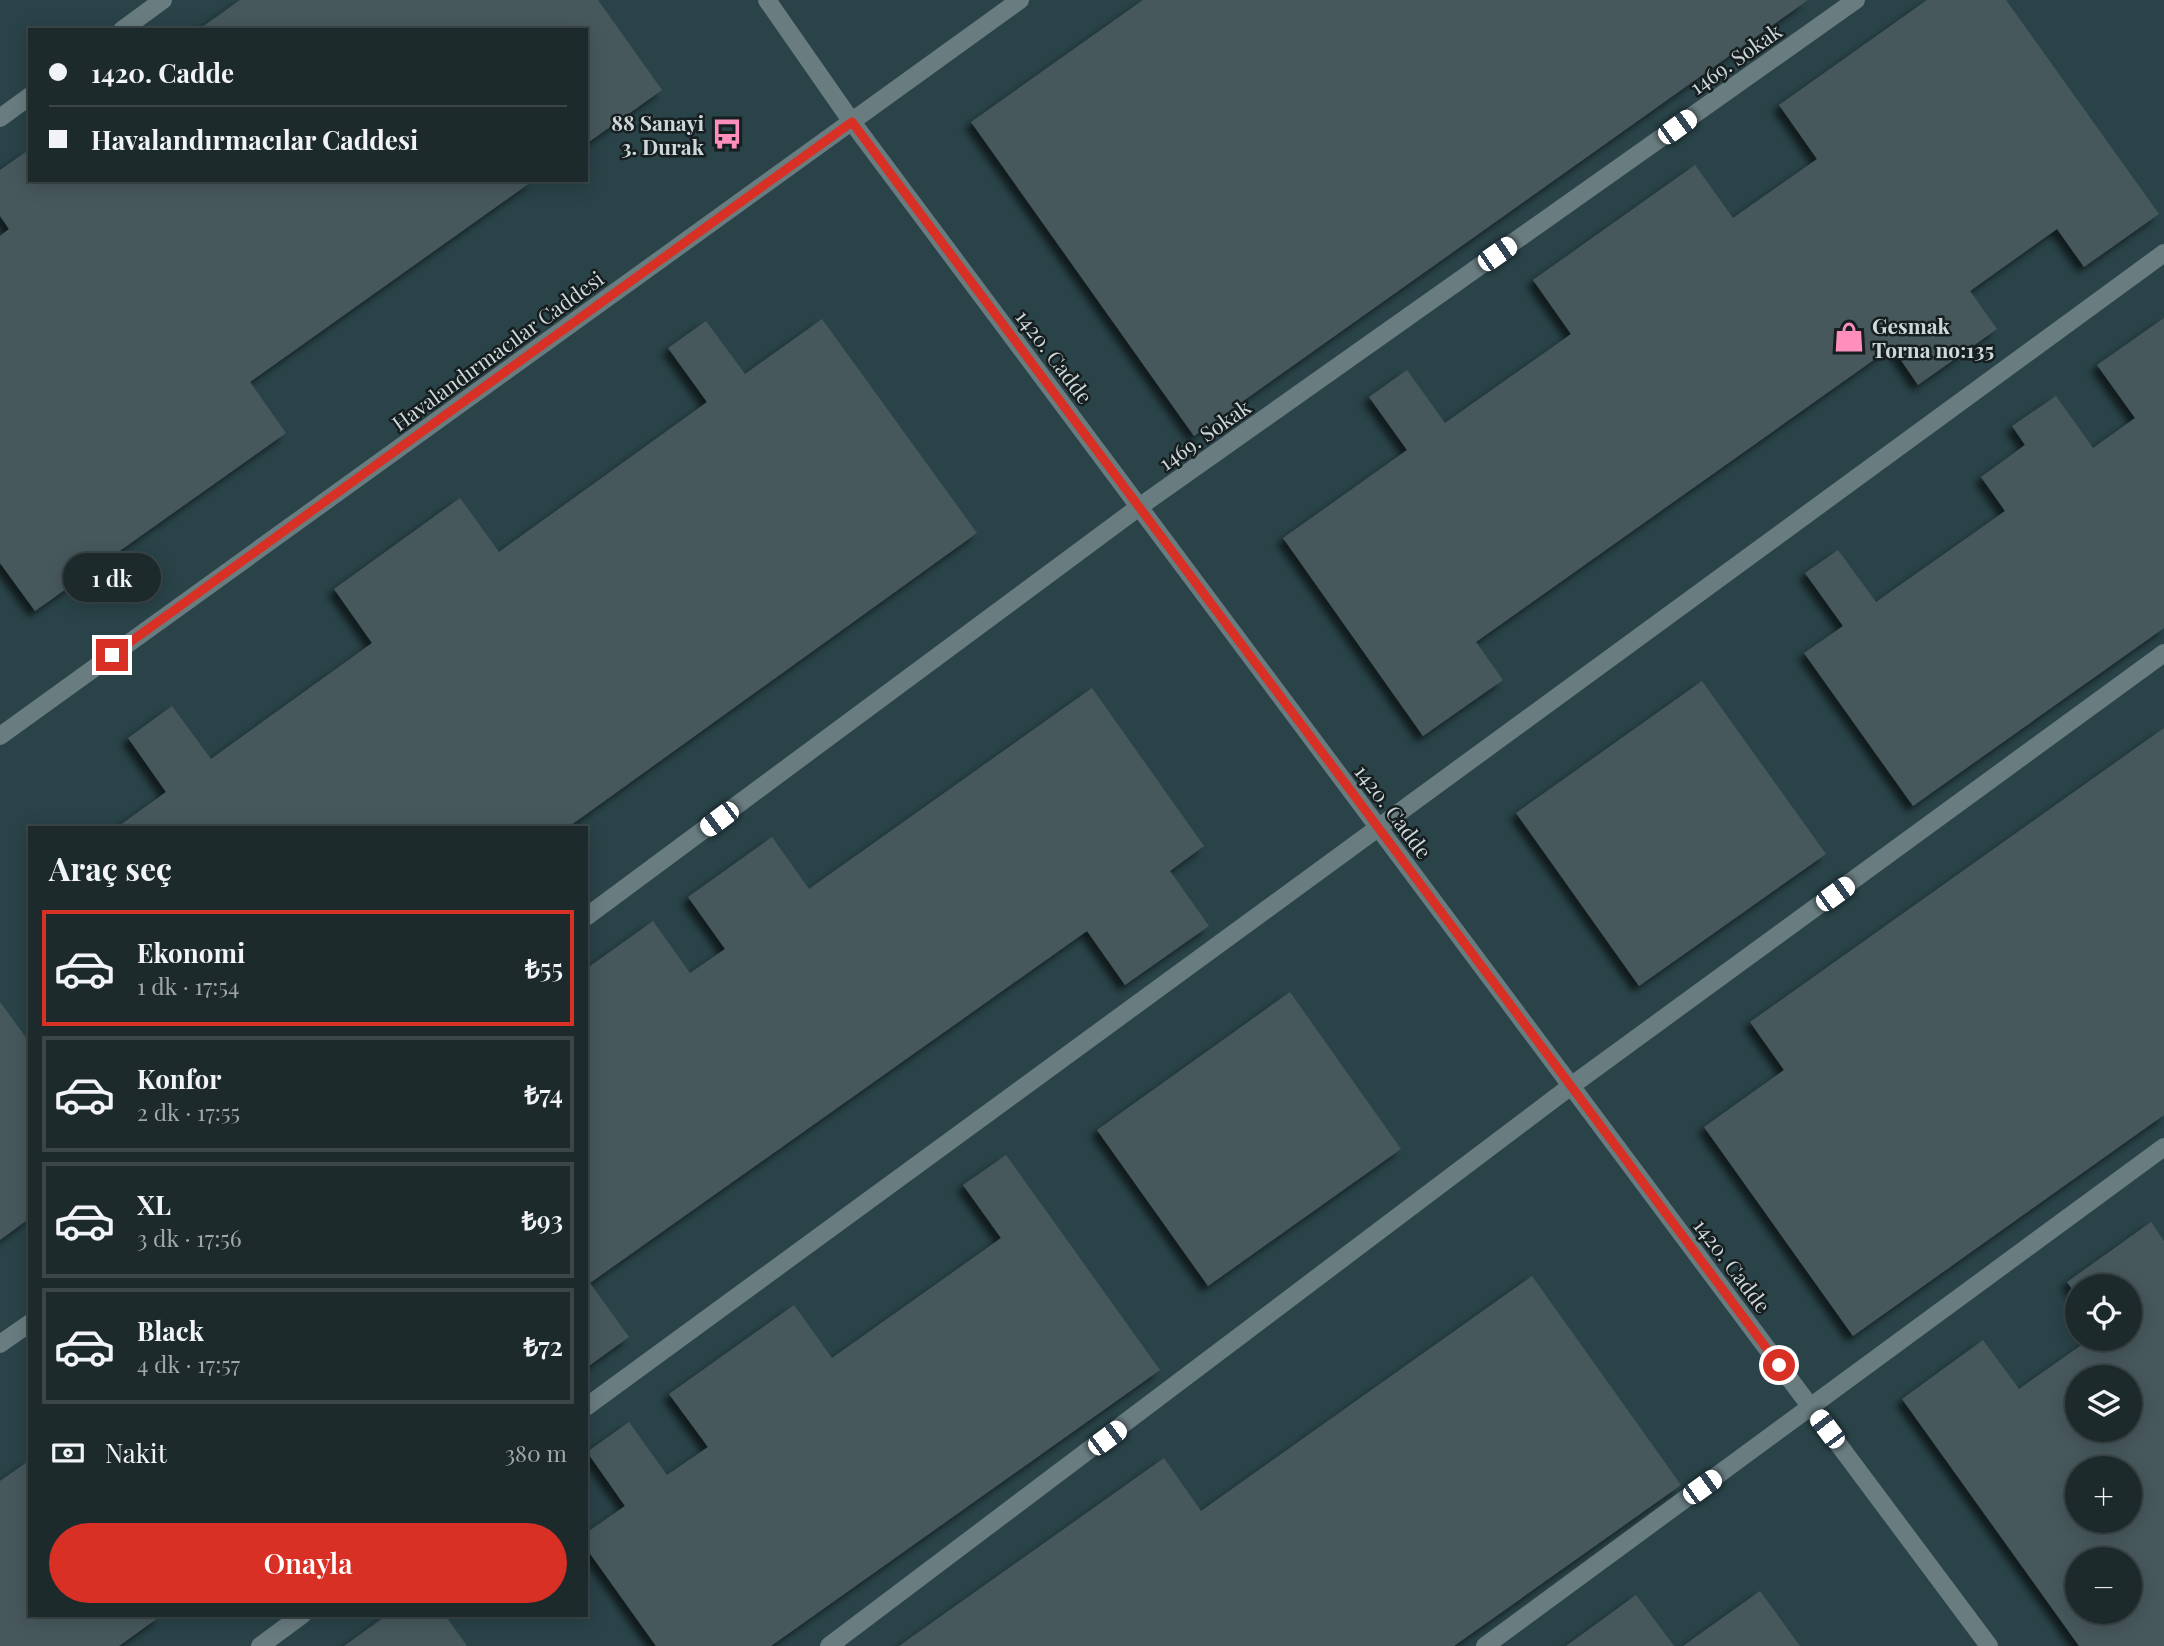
<!DOCTYPE html>
<html lang="tr">
<head>
<meta charset="utf-8">
<style>
	:root { --surface:#1d2a2c; --page:#2a3638; --text:#f1f3f6; --muted:#a0a7a9; --line:#3b4648; --accent:#d93025 }
	body { margin:0; font-family:"Playfair Display",serif; background:var(--page); color:var(--text); height:100vh; display:flex; flex-direction:column; font-size:26px; white-space:nowrap }
	* { box-sizing:border-box; margin:0 }
	p { font-size:23px; color:var(--muted) }
	.icon { flex:none; width:38px; height:38px; fill:none; stroke:currentColor; stroke-width:2; stroke-linecap:round; stroke-linejoin:round }
	.map { position:relative; flex:1; overflow:hidden }
	.sheet { position:absolute; left:28px; top:826px; width:560px; height:791px; display:flex; flex-direction:column; background:var(--surface); border-radius:0px; box-shadow:0 4px 18px #0003,0 0 0 2px var(--line) }
	.sheet>* { flex:none }
	.top-card { position:absolute; left:28px; top:28px; width:560px; height:154px; border-radius:0px; box-shadow:0 4px 18px #0003,0 0 0 2px var(--line); display:grid; align-content:center; height:154px; padding:0 21px; background:var(--surface) }
	.tools { position:absolute; left:2065px; top:1274px; display:grid; gap:14px }
	.tools a { display:grid; place-items:center; width:77px; height:77px; border-radius:50%; background:var(--surface); box-shadow:0 4px 18px #0003,0 0 0 2px var(--line); font-size:35px }
	.end { position:absolute; width:32px; height:32px; margin:-16px; border:9px solid #d93025; background:#fff; box-shadow:0 0 0 4px #fff }
	.from { border-radius:50% }
	.bubble { position:absolute; height:49px; border-radius:24px; background:var(--surface); box-shadow:0 4px 18px #0003,0 0 0 2px var(--line); font-size:23px; font-weight:600; line-height:49px; text-align:center }
	.car { position:absolute; width:21px; height:42px; margin:-21px -10px; border-radius:9px; box-shadow:0 0 5px 2px #0007; background:linear-gradient(#fff 24%,#345 0 40%,#fff 0 76%,#345 0 86%,#fff 0) }
	.top-card b { display:flex; align-items:center; gap:24px; height:66px; font-size:26px }
	.top-card b+b { border-top:2px solid var(--line) }
	.top-card i { width:18px; height:18px; background:var(--text) }
	ul { padding:0; list-style:none }
	li { display:flex; align-items:center; gap:21px; height:116px; margin:0 14px 10px; padding:0 7px; border:4px solid var(--line); border-radius:0px }
	li div { flex:1 }
	li b { display:block; font-size:26px }
	li em { font-style:normal; font-weight:600 }
	li.on { border-color:var(--accent) }
	li>.icon { width:63px; height:63px; stroke-width:1.5 }
	h2 { padding:0 21px; font-size:32px; line-height:84px }
	.pay { display:flex; align-items:center; gap:18px; height:77px; padding:0 21px; font-size:26px }
	.pay p { margin-inline-start:auto }
	.action { display:flex; gap:14px; margin-top:auto; padding:14px 21px }
	.action a { flex:1; height:80px; border-radius:42px; background:var(--accent); color:#fff; font-size:28px; font-weight:600; line-height:80px; text-align:center }
	.map>svg:first-child { display:block }
	.built { fill:#294348; fill-rule:evenodd }
	.building { fill:#46585c; fill-rule:evenodd; filter:url(#shadow) }
	.lines { fill:none; stroke-linecap:round; stroke-linejoin:round }
	.minor { stroke:#697c80; stroke-width:18 }
	.route { stroke:#d93025; stroke-width:9 }
	.labels { text-anchor:middle; dominant-baseline:central; stroke-width:5; stroke-linejoin:round; paint-order:stroke }
	.street-label { font-size:21px; fill:#ced8da; stroke:#161e1f }
	.poi-label { font-size:21px; font-weight:bold; fill:#ced8da; stroke:#161e1f; text-anchor:end }
</style>
</head>
<body>
<div class="map">
<svg width="2164" height="1646" viewBox="0 0 2164 1646">
	<defs>
		<filter id="shadow"><feDropShadow dx="-6" dy="6" stdDeviation="3.5" flood-color="#0009"/></filter>
	</defs>
	<rect width="100%" height="100%" fill="#27383b"/>
	<path class="built" d="M0,0H2164V1646H0ZM30,30H586V180H30ZM30,828H586V1615H30ZM2077,1286H2130V1339H2077ZM2077,1377H2130V1430H2077ZM2077,1468H2130V1521H2077ZM2077,1559H2130V1612H2077Z"/>
	<g class="building">
		<path d="M240,0H598L662,90L586,144V30H198Z"/>
		<path d="M1143,0H1808L1194,436L971,122Z"/>
		<path d="M1927,0H2006L2159,214L2084,267L2057,229L1970,291L1997,329L1918,385L1892,347L1476,642L1503,680L1423,736L1283,538L1407,450L1369,397L1407,370L1445,423L1571,334L1533,280L1695,165L1733,218L1817,159L1779,105Z"/>
		<path d="M30,149V180H534L250,382L286,433L35,611L0,563V236L9,229L0,216V170Z"/>
		<path d="M2164,318V628L1913,806L1804,653L1843,626L1805,573L1838,550L1876,602L2005,511L1981,477L2025,445L2012,426L2056,396L2093,448L2135,418L2097,365Z"/>
		<path d="M822,319L977,533L567,828H116L166,792L128,738L172,706L211,759L372,643L334,589L460,498L499,552L707,402L668,348L706,321L745,374Z"/>
		<path d="M1702,681L1826,854L1639,986L1516,813Z"/>
		<path d="M1092,688L1204,846L1170,871L1209,926L1125,985L1087,931L590,1283L629,1337L586,1368V969L653,921L690,973L725,949L688,897L772,837L809,889Z"/>
		<path d="M2164,728V1115L1853,1336L1704,1127L1784,1070L1750,1022Z"/>
		<path d="M1290,992L1401,1149L1208,1286L1097,1130Z"/>
		<path d="M0,1002L30,1043V1218L0,1240Z"/>
		<path d="M1006,1155L1160,1370L771,1646H656L586,1548V1533L625,1506L587,1452L629,1422L667,1475L708,1447L669,1394L794,1305L832,1358L1001,1238L963,1185Z"/>
		<path d="M2151,1222L2164,1241V1646H2079L1902,1399L1983,1340L2019,1389L2090,1339H2130V1286H2077V1296L2067,1282ZM2077,1377H2130V1430H2077ZM2077,1468H2130V1521H2077ZM2077,1559H2130V1612H2077Z"/>
		<path d="M1532,1276L1681,1485L1454,1646H899L1164,1458L1201,1511Z"/>
		<path d="M30,1460V1615H162L119,1646H0V1481Z"/>
		<path d="M1760,1591L1800,1646H1683Z"/>
		<path d="M1636,1595L1674,1646H1566Z"/>
		<path d="M387,1615H445L467,1646H344Z"/>
	</g>
	<g class="lines">
		<g class="minor">
			<path d="M767,0L852,122L1989,1646"/>
			<path d="M122,30L163,0"/>
			<path d="M0,118L30,96"/>
			<path d="M0,736L1020,0"/>
			<path d="M586,917L1139,507L1856,0"/>
			<path d="M0,1344L30,1323"/>
			<path d="M586,1407L2164,253"/>
			<path d="M260,1646L302,1615"/>
			<path d="M829,1646L1571,1086L2164,653"/>
			<path d="M1485,1646L2164,1147"/>
		</g>
	</g>
	<g class="lines">
		<path class="route" d="M112,655L852,122L1779,1365"/>
	</g>
	<defs>
		<g id="bus-bare" transform="scale(2.415)"><path d="M-5-6H5V4H4V6H2V4H-2V6H-4V4H-5ZM-3.5-4V0h7V-4ZM-3.5 1.2v1.5H-2V1.2ZM2 1.2v1.5H3.5V1.2Z" fill="#fe8ebc" stroke="#161e1f" stroke-width="2.5" paint-order="stroke"/></g>
		<g id="shop-bare" transform="scale(2.415)"><path d="M-5-2.5h2.3a2.7 3.5 0 0 1 5.4 0H5L5.5 6h-11ZM-1.5-2.5h3a1.5 2.3 0 0 0-3 0Z" fill="#fe8ebc" stroke="#161e1f" stroke-width="2.5" paint-order="stroke"/></g>
	</defs>
	<g fill-rule="evenodd">
		<use href="#bus-bare" x="727" y="134"/>
		<use href="#shop-bare" x="1849" y="337"/>
	</g>
	<g class="labels">
		<g class="street-label">
			<text transform="translate(1735 58) rotate(-35)">1469. Sokak</text>
			<text transform="translate(497 350) rotate(-36)">Havalandırmacılar Caddesi</text>
			<text transform="translate(1055 356) rotate(53)">1420. Cadde</text>
			<text transform="translate(1204 434) rotate(-35)">1469. Sokak</text>
			<text transform="translate(1394 811) rotate(53)">1420. Cadde</text>
			<text transform="translate(1733 1265) rotate(53)">1420. Cadde</text>
		</g>
		<g class="poi-label">
			<text x="704" y="122">88 Sanayi<tspan x="704" dy="24">3. Durak</tspan></text>
			<text x="1872" y="325" text-anchor="start">Gesmak<tspan x="1872" dy="24">Torna no:135</tspan></text>
		</g>
	</g>
</svg>
<div class="tools">
<a><svg class="icon" aria-label="locate" viewBox="0 0 24 24"><circle cx="12" cy="12" r="6"/><path d="M12 2v4M12 18v4M2 12h4M18 12h4"/></svg></a>
<a><svg class="icon" aria-label="layers" viewBox="0 0 24 24"><path d="M12 4l9 5-9 5-9-5zM3 14l9 5 9-5"/></svg></a>
<a>+</a>
<a>−</a>
</div>
<i class="end from" style="left:1779px;top:1365px"></i>
<i class="end" style="left:112px;top:655px"></i>
<div class="bubble" style="left:63px;top:553px;width:98px">1 dk</div>
<i class="car" style="left:1677px;top:127px;rotate:54deg"></i>
<i class="car" style="left:1497px;top:254px;rotate:55deg"></i>
<i class="car" style="left:719px;top:819px;rotate:233deg"></i>
<i class="car" style="left:1835px;top:894px;rotate:54deg"></i>
<i class="car" style="left:1827px;top:1429px;rotate:323deg"></i>
<i class="car" style="left:1107px;top:1438px;rotate:53deg"></i>
<i class="car" style="left:1702px;top:1487px;rotate:54deg"></i>
<div class="top-card">
<b><i class="from"></i>1420. Cadde</b>
<b><i></i>Havalandırmacılar Caddesi</b>
</div>
<section class="sheet">
<h2>Araç seç</h2>
<ul>
<li class="on"><svg class="icon" aria-label="car" viewBox="0 0 24 24"><path d="M5 17H2v-5l4-1 3-4h7l3 4 3 1v5h-3M9 17h6M6 11h13"/><circle cx="7" cy="17" r="2"/><circle cx="17" cy="17" r="2"/></svg><div><b>Ekonomi</b><p>1 dk · 17:54</p></div><em>₺55</em></li>
<li><svg class="icon" aria-label="car" viewBox="0 0 24 24"><path d="M5 17H2v-5l4-1 3-4h7l3 4 3 1v5h-3M9 17h6M6 11h13"/><circle cx="7" cy="17" r="2"/><circle cx="17" cy="17" r="2"/></svg><div><b>Konfor</b><p>2 dk · 17:55</p></div><em>₺74</em></li>
<li><svg class="icon" aria-label="car" viewBox="0 0 24 24"><path d="M5 17H2v-5l4-1 3-4h7l3 4 3 1v5h-3M9 17h6M6 11h13"/><circle cx="7" cy="17" r="2"/><circle cx="17" cy="17" r="2"/></svg><div><b>XL</b><p>3 dk · 17:56</p></div><em>₺93</em></li>
<li><svg class="icon" aria-label="car" viewBox="0 0 24 24"><path d="M5 17H2v-5l4-1 3-4h7l3 4 3 1v5h-3M9 17h6M6 11h13"/><circle cx="7" cy="17" r="2"/><circle cx="17" cy="17" r="2"/></svg><div><b>Black</b><p>4 dk · 17:57</p></div><em>₺72</em></li>
</ul>
<div class="pay"><svg class="icon" aria-label="cash" viewBox="0 0 24 24"><path d="M3 7h18v10H3z"/><circle cx="12" cy="12" r="2"/></svg>Nakit<p>380 m</p></div>
<div class="action"><a>Onayla</a></div>
</section>
</div>
</body>
</html>
